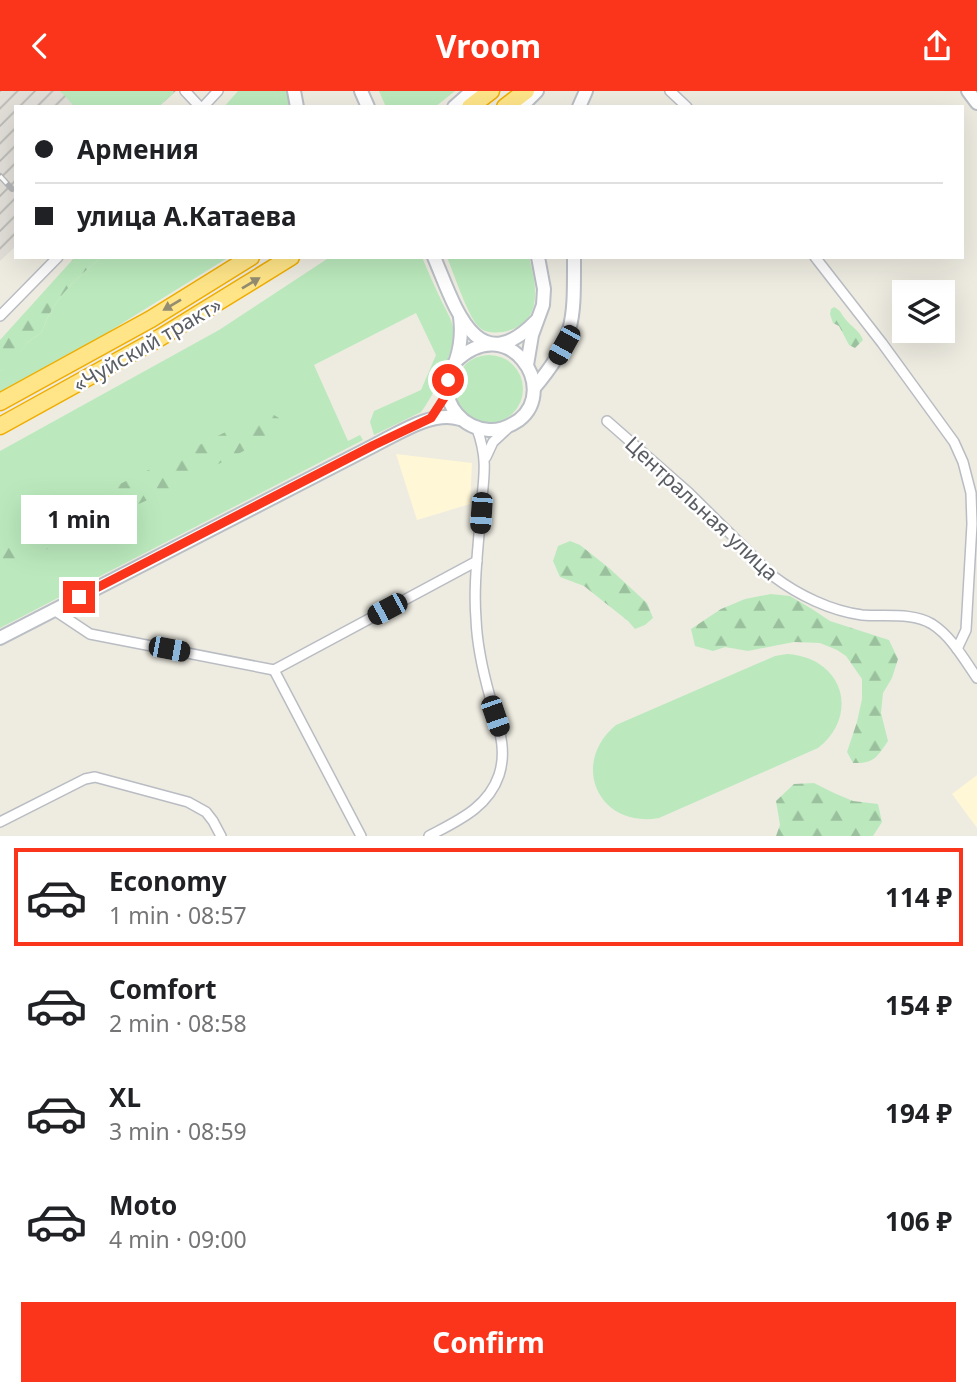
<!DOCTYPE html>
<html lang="en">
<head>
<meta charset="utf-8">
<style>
	:root { --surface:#fff; --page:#f6f6f6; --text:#202124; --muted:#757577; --line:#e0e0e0; --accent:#fa351c }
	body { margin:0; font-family:"Noto Sans",sans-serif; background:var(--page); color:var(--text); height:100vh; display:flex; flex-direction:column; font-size:26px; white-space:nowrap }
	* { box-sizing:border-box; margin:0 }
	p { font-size:23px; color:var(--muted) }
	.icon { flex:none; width:38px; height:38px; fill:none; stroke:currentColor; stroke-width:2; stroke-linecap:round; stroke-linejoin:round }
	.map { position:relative; height:745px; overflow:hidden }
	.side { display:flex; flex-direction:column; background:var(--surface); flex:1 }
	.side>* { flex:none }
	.banner { position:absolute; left:14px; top:14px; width:950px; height:154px; border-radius:0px; box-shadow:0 7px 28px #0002; display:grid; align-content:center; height:154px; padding:0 21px; background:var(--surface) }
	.fabs { position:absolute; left:892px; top:189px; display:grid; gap:14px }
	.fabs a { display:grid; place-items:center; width:63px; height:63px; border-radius:0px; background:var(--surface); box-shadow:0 7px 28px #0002; font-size:35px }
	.end { position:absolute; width:32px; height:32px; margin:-16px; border:9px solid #fa351c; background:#fff; box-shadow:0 0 0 4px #fff }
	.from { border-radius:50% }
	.bubble { position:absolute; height:49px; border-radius:0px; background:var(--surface); box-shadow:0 7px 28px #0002; font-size:23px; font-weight:700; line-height:49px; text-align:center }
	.car { position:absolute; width:21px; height:42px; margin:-21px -10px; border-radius:9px; box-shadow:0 0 5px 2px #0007; background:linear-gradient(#222 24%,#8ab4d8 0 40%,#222 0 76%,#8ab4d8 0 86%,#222 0) }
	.banner b { display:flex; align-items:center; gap:24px; height:66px; font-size:26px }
	.banner b+b { border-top:2px solid var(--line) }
	.banner i { width:18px; height:18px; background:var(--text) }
	ul { padding:12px 0 0; list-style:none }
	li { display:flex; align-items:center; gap:21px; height:98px; margin:0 14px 10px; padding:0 7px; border:4px solid transparent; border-radius:0px }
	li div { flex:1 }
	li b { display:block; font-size:26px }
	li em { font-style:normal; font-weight:700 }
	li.current { border-color:var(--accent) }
	li>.icon { width:63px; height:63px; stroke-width:1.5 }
	.cta { display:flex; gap:14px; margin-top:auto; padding:14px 21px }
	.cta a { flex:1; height:80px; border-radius:0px; background:var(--accent); color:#fff; font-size:28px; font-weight:700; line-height:80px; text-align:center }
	header { display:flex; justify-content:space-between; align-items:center; height:91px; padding:0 21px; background:var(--accent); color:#fff; font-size:32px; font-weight:700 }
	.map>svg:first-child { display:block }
	.commercial { fill:#fff7d6 }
	.industrial { fill:url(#industrial-furrows) }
	.grass { fill:#bbe9bd }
	.forest { fill:url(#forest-firs) }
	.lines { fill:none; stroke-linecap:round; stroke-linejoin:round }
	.street-casing { stroke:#b9bcc2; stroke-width:12 }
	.secondary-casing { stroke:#babec5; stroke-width:16 }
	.highway-casing { stroke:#f0ad00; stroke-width:19 }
	.street { stroke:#fff; stroke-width:9 }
	.secondary { stroke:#fff; stroke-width:12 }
	.highway { stroke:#ffe588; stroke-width:16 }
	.rail-casing { stroke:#b5b6b7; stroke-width:6 }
	.rail { stroke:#fff; stroke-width:3.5; stroke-dasharray:10; stroke-linecap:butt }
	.oneway { fill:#948d71 }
	.route { stroke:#fa351c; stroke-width:9 }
	.labels { text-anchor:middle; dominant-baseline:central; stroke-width:5; stroke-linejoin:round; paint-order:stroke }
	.street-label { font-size:21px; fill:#5a5e64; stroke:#fff }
</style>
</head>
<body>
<header><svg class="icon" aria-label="back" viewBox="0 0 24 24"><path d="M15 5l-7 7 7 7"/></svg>Vroom<svg class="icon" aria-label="share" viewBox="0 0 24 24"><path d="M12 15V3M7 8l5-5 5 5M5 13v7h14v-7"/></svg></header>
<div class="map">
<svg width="977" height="745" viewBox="0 0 977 745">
	<defs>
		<pattern id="industrial-furrows" width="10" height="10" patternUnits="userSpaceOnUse" patternTransform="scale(1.75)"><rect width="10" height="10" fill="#e2dfd9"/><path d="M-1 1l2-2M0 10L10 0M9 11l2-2" fill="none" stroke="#bab8b4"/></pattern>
		<pattern id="forest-firs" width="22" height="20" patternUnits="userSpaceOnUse" patternTransform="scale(1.75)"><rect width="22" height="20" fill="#bbe9bd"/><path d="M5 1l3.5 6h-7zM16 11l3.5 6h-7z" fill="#9bc09d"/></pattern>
	</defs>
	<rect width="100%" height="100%" fill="#eeece1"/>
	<g class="commercial">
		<path d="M396,363L472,372L470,413L417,429Z"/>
		<path d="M977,684V737L952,703Z"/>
	</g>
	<path class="industrial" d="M0,0H176L158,16H16V155L0,170Z"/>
	<g class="grass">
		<path d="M60,0H172L174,2L158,16H75Z"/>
		<path d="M238,0H287L290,16H224Z"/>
		<path d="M379,0H455L435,16H386Z"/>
		<path d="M102,166H229L34,287L0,305V280L7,277L28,251L42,241C52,209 76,187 102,166Z"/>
		<path d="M330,166H422C428,181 435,196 442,211C446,219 451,227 453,236C457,256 434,305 421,321L374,344L370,331L374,320L421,299L436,264L416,222L314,274L348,350L360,344L363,349L0,537V360L219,239Z"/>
		<path d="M447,166H529C537,196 544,233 503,241C494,242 484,242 478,235C467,223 454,183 447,166Z"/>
		<circle cx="489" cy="298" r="34"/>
		<path d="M787,563C842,566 861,623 818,657L659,727C599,738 569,673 616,634L775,565Z"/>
	</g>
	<g class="forest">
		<path d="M75,166H102C76,187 52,209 42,241L28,251L7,278L0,280V249Z"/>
		<path d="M834,216C842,220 841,224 847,230C853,237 859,239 863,249L855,257L849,254L839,235L833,232L830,223L831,218Z"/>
		<path d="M269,321L279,327L282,340L159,404L134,415L0,481V448L21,437L122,392L252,328Z"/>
		<path d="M570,450L580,454L609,477L647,512L653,527L645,534L635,538L628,530L584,495L560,486L553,470L558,455Z"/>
		<path d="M771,503L790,505L812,518L830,530L889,549L898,568L892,587L883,602L881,622L888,650C877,666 874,673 853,672L847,661L857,631L862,608V588L846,565L837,559L820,552L794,551L748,560L725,556L713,560L695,555L691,538L721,518L745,508Z"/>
		<path d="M814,692L834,702L853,710L878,713L882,731L873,745H776L780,734L776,710L794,693Z"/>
	</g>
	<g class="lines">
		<g class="street-casing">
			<g id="street">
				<path d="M185,0L200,16"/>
				<path d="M670,0L687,16"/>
				<path d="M203,16L218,0"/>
				<path d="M815,166L882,252L954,351L963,371L971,402L972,433L966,539L957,558"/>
				<path d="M0,225L58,166"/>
				<path d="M607,330L689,402L773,485C798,504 831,520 862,524C884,526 912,521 932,533C951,545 964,568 977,587"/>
				<path d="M486,366L493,351L507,338"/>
				<path d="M54,519L90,543L274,579"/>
				<path d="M274,579L477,470"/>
				<path d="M274,579L361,745"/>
				<path d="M0,731L85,688L95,686L188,711L206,721L213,730L221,745"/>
				<path d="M429,745C457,730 488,717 499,684C508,656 497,633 490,606C483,581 477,554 476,528C473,491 479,453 481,416C484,386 488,368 477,338"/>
			</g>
		</g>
		<g class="secondary-casing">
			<g id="secondary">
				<path d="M294,0L297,16"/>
				<path d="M361,0L368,16"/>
				<path d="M968,0L977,12"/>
				<path d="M454,16L472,0"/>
				<path d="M521,16L537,0"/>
				<path d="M579,16L586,0"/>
				<path d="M434,166C454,213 476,292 536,230"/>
				<path d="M455,271C508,219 560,297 519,329C510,335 500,340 489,339C463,337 443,315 448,288C449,281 454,275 456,269C461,254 462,241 460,226"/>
				<path d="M527,274L532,244L543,214L544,198L538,166"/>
				<path d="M534,297C576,248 574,228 574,166"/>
				<path d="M0,547L375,354C399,342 433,319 460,328"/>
			</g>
		</g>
		<g class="highway-casing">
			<g id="highway">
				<path d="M470,16L491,0"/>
				<path d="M505,16L526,0"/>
				<path d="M0,311L151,228L251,166"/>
				<path d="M0,335L161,246L291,166"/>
			</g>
		</g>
		<use href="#street" class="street"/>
		<use href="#secondary" class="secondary"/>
		<use href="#highway" class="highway"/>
		<g class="rail-casing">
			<path id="rail" d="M0,85L12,98"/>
		</g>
		<use href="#rail" class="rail"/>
	</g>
	<defs><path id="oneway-solid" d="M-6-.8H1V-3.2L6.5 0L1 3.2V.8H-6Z" transform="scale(1.75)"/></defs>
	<g class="oneway">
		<use href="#oneway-solid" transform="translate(251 192) rotate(-31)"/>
		<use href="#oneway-solid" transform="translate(172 214) rotate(149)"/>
	</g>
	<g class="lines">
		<path class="route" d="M79,506L374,354L431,327L444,307L447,299L448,289"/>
	</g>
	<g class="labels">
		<g class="street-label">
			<text transform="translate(147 253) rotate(-30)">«Чуйский тракт»</text>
			<text transform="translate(702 417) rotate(43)">Центральная улица</text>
		</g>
	</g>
</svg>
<div class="fabs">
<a><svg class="icon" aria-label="layers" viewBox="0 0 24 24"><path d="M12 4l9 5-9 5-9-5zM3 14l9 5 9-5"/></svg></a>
</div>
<i class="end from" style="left:448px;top:289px"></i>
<i class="end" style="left:79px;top:506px"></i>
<div class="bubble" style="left:21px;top:404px;width:116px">1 min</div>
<i class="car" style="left:564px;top:254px;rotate:209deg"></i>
<i class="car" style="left:481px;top:422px;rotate:184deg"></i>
<i class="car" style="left:387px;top:518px;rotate:242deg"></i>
<i class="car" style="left:169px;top:558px;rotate:101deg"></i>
<i class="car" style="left:495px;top:625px;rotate:161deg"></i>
<div class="banner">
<b><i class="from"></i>Армения</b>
<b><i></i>улица А.Катаева</b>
</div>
</div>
<section class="side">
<ul>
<li class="current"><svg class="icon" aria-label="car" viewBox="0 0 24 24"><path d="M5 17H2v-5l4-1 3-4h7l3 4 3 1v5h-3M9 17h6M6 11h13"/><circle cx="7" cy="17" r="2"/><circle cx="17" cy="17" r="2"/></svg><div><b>Economy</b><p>1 min · 08:57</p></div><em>114 ₽</em></li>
<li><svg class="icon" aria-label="car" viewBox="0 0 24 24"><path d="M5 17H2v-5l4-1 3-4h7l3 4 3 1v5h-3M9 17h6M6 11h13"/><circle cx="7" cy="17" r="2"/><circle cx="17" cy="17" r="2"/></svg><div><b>Comfort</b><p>2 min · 08:58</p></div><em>154 ₽</em></li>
<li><svg class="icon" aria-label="car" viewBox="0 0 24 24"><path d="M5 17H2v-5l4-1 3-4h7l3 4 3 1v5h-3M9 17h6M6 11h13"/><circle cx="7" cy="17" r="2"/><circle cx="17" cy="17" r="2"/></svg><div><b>XL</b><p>3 min · 08:59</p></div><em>194 ₽</em></li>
<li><svg class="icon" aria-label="car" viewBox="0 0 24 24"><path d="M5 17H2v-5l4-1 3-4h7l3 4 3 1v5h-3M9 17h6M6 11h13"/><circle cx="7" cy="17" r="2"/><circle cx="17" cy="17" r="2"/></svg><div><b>Moto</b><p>4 min · 09:00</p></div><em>106 ₽</em></li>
</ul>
<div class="cta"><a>Confirm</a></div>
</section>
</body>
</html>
